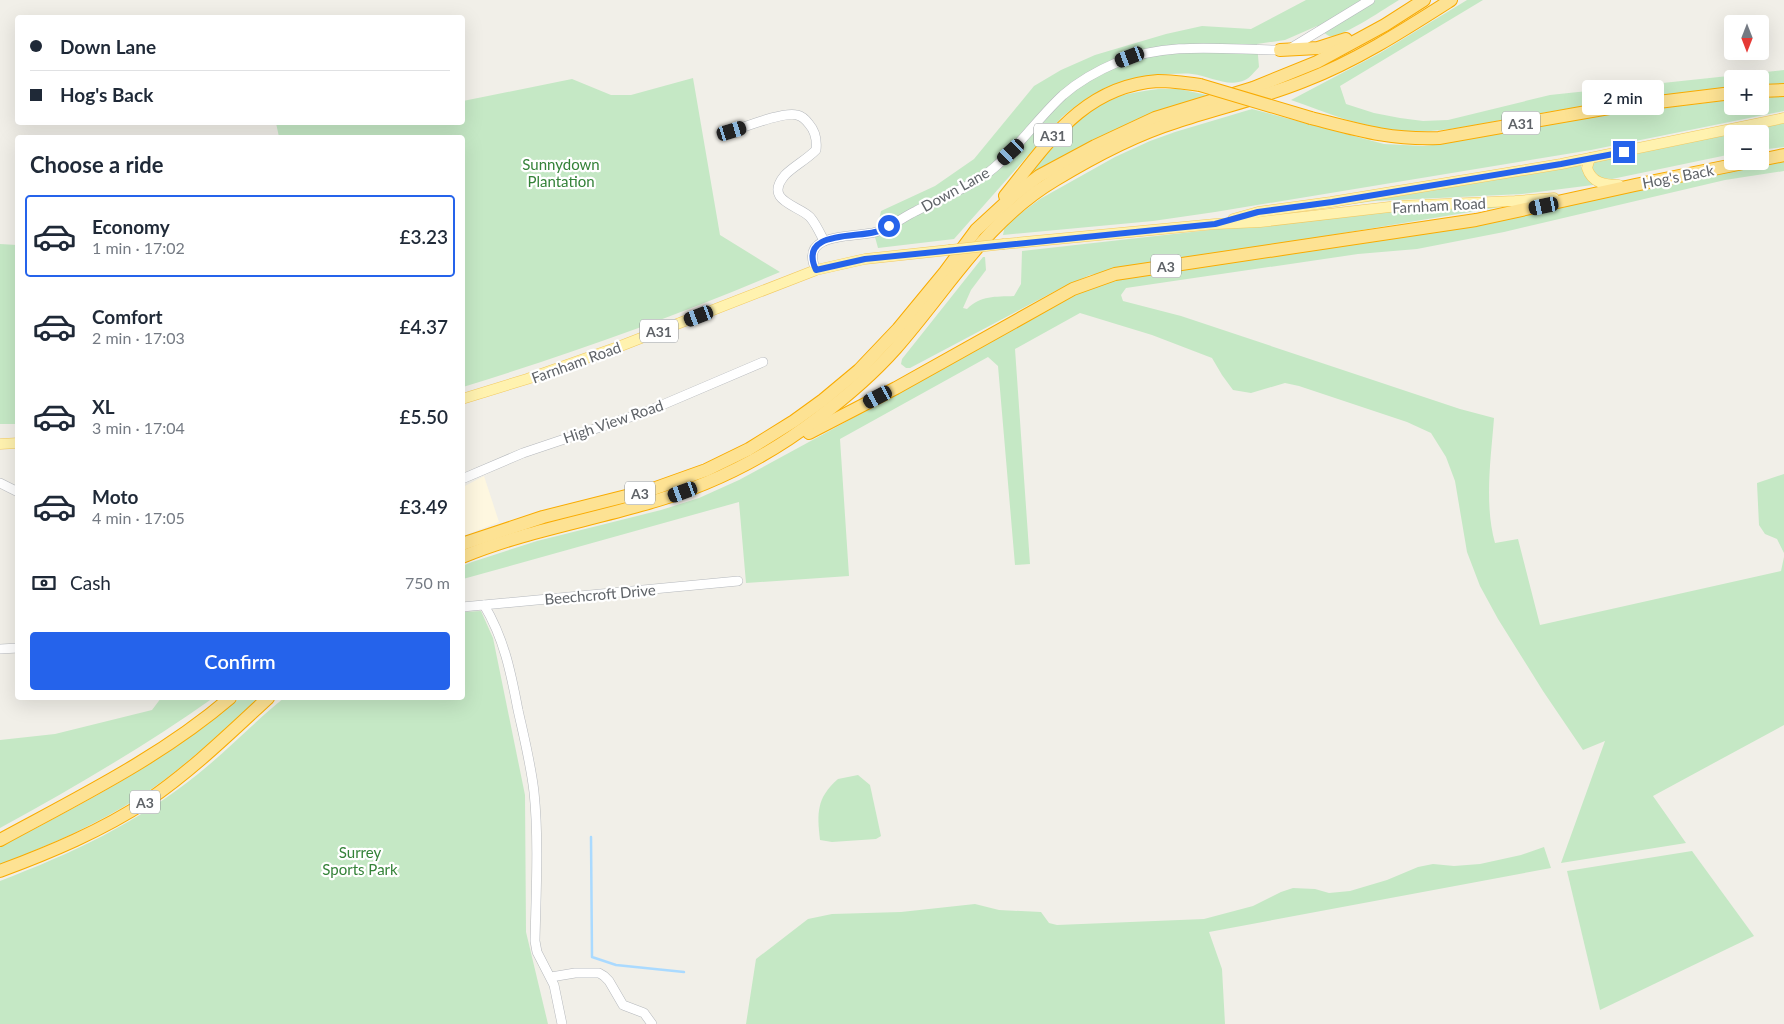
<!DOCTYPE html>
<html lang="en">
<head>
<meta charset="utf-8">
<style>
	:root { --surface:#fff; --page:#f2f2f3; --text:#1f2937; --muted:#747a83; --line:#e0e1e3; --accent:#2563eb }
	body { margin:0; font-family:Lato,sans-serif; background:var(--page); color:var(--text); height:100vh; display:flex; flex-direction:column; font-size:19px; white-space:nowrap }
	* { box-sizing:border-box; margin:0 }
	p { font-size:16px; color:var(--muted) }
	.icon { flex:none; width:28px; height:28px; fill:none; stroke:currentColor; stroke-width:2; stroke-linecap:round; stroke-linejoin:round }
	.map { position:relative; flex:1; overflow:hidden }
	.details { position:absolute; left:15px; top:135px; width:450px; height:565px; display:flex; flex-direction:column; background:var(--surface); border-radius:5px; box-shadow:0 5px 20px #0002 }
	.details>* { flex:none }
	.banner { position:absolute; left:15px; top:15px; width:450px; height:110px; border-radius:5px; box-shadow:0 5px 20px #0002; display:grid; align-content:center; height:110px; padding:0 15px; background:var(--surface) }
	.needle { width:32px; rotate:180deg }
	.fabs { position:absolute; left:1724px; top:15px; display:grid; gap:10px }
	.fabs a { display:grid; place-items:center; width:45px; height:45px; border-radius:5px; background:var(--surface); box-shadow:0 5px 20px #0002; font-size:25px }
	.end { position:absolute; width:22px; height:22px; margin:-11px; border:6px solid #2563eb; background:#fff; box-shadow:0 0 0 2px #fff }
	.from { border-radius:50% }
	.bubble { position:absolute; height:35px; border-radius:5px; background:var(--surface); box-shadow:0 5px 20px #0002; font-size:16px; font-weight:600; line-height:35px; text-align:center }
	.car { position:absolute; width:15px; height:30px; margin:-15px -8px; border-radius:6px; box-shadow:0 0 4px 1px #0007; background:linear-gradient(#222 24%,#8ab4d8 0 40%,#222 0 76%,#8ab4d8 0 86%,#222 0) }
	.banner b { display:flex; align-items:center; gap:18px; height:48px; font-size:19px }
	.banner b+b { border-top:1px solid var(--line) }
	.banner i { width:12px; height:12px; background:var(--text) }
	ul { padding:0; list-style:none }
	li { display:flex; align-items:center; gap:15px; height:82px; margin:0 10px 8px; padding:0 5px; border:2px solid transparent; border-radius:5px }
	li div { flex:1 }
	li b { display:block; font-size:19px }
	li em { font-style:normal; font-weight:600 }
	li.selected { border-color:var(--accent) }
	li>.icon { width:45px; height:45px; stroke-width:1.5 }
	h2 { padding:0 15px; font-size:22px; line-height:60px }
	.pay { display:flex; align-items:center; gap:12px; height:55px; padding:0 15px; font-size:19px }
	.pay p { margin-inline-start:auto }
	.button { display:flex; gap:10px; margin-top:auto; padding:10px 15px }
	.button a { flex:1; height:58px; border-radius:5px; background:var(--accent); color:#fff; font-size:20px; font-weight:600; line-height:58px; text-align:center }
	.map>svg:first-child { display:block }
	.commercial { fill:#fef7e0 }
	.green { fill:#c5e8c5 }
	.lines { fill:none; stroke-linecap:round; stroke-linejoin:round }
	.stream { stroke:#aadaff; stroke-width:2.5 }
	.minor-casing { stroke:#b5b8bc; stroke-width:10 }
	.major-casing { stroke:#f2c960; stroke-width:11 }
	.highway-casing { stroke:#f9ab00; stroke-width:14 }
	.minor { stroke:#fff; stroke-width:9 }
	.major { stroke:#fff2af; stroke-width:10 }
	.highway { stroke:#fde293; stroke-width:12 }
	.major-bridge-casing { stroke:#f2c960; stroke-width:11; stroke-linecap:butt }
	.highway-bridge-casing { stroke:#f9ab00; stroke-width:14; stroke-linecap:butt }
	.major-bridge { stroke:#fff2af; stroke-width:10 }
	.highway-bridge { stroke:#fde293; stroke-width:12 }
	.route { stroke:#2563eb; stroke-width:6 }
	.labels { text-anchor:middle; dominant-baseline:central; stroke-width:4.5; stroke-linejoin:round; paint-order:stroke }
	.shield { fill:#fff; stroke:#8f9295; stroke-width:1 }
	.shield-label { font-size:14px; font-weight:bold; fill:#5f6368 }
	.park-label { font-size:15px; fill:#348238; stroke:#fff }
	.street-label { font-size:15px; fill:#5f6368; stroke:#fff }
</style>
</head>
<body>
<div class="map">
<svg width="1784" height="1024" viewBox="0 0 1784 1024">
	<rect width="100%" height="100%" fill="#f1efe8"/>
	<path class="commercial" d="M484,476L499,522L463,536V487Z"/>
	<g class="green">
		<path d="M1306,0H1399C1387,7 1339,40 1329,36C1325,34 1320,29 1317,26L1285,40L1257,44L1259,67C1255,71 1250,78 1245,80C1228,88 1210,76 1192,74C1185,73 1177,74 1170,74C1123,76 1097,88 1062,117L954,239L878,248L875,237L881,211L935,186L974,159L1034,86L1061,70L1095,55L1166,34L1202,26L1251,29Z"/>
		<path d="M1467,0H1483L1340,86L1346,104L1374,113L1400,118L1423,121L1448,120L1550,95L1784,70V85L1760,86V79H1732V88C1667,95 1601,103 1536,114C1490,121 1443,135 1397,131C1360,127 1325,112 1291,100L1380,53Z"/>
		<path d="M693,78L720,235L780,272C677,316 570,354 463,387L462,138L279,137L276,123L462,122L463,101L572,79L611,95H631Z"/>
		<path d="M1158,89H1179L1207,95L1131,122L1043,167L1024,179C1049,148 1076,111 1116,97C1130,93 1144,91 1158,89Z"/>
		<path d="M1784,96V111L1591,150L1215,212L1153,221L1003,235L1005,225L1040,199L1115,157L1150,141L1175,132L1252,109L1384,144L1423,146L1442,144L1617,113L1732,100V106H1760V98Z"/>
		<path d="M1784,122V147L1760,150V134H1732V154L1612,179L1600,178L1592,169L1593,162Z"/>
		<path d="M1784,159V171L1725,180L1504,232L1417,249L1358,254L1126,288L1121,295L1123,301L1181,316L1460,409L1494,418C1491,458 1484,504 1495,543L1518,539L1540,625L1781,571L1784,557V725L1653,796L1686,843L1561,863L1605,741L1583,750L1543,691L1498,619L1480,586L1467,552L1455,481L1446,457L1431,433L1407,422L1299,386L1285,383L1251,393L1233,390L1222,375L1212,358L1152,335L1080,313L1015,349L1030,564L1015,565L998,366L988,357L840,439L849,576L746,583L739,502L463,579L462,566L472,562L537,541L661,510L699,498L739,480L842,424L1044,310L1106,280L1261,255Z"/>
		<path d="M1580,164L1585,175L1593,183V185L1522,194L1375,201L1259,216Z"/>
		<path d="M1506,206L1090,275L1059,289L910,368H906L901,364L902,359L983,257H985L986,270L971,290L963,308L967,309C981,295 995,297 1014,296L1021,284L1022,251L1371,212Z"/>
		<path d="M0,244L17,245V424H0Z"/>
		<path d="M1784,474V553L1777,539L1765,534L1759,525L1757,483Z"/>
		<path d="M481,611L493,638L525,795L526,932L548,1024H0V881C73,853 137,823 198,774C228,750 254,722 284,698H462L463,612Z"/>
		<path d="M161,698H213C145,746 73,788 0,828V740L55,734L152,710Z"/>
		<path d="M240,698H259C221,732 184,768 141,796C96,825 49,845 0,865V847C84,803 168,760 240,698Z"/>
		<path d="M858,775L870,785L881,836L876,839L832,842L820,840C817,814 816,798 838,779Z"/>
		<path d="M1544,847L1551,868L1209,932L1222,969L1225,1024H746L756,959L808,919L832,914L901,912L975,904L999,910L1041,912L1049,923L1057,925L1204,919L1253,906L1281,892L1293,888L1315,889L1329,893L1350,891L1387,880L1418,867L1433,864L1454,866L1480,864L1521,855Z"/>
		<path d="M1692,851L1754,936L1600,1010L1567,871Z"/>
	</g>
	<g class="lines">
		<path class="stream" d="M591,837L592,957L616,965L684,972"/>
		<g class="minor-casing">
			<g id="minor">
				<path d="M732,131C745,127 784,111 797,115C802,116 806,120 809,124C816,132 817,141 816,150C806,160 794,166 785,175C763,201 798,205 810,217C816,224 820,233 824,241"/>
				<path d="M816,270C798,231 855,238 876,232C890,228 903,217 916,211C943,197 972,187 995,167C1020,145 1039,117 1063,95C1079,81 1099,70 1118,62C1169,41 1226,50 1280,50L1291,48L1370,0"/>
				<path d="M462,479L523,453L648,411L763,362"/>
				<path d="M0,483L18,492"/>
				<path d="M484,605C504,638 511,673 518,710C524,737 531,765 534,792C539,839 536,894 535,941L537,952L554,985L562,1024"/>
				<path d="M462,607L738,581"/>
				<path d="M0,649L18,648"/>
				<path d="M551,977L575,973H599L604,976L609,981L623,1005L644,1013L652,1024"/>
			</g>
		</g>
		<g class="major-casing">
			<g id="major">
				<path d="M1591,158L1589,161L1587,168C1592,183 1604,185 1619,185"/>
				<path d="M1233,219L1258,212L1331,202L1561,164L1784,118"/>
				<path d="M1004,244L1215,224L1260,222L1398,206L1515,201L1554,198"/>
				<path d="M462,399L527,379L618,347L816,270L865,259L949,250"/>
				<path d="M0,444L18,443"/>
			</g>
		</g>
		<g class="highway-casing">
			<g id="highway">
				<path d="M1280,50L1318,48L1346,39"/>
				<path d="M1760,91L1784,90"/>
				<path d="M1311,118C1358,130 1390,140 1439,138L1609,108L1732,93"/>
				<path d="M1760,160L1784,155"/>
				<path d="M1005,196C1048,143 1083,86 1158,81C1172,81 1186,83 1200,85"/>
				<path d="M809,433L896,388L1073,289L1115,274L1476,220L1635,185L1753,161"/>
				<path d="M462,544L543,517L650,490L706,470L749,449L794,421L823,400L859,370L898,329L945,272L976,230L1014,195L1039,176L1095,146L1155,118L1253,88L1317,62L1385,25L1424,0"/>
				<path d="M462,557C520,533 582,522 641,505C705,488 766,458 818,418C846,397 873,374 896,348C948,289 986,221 1055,180C1093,157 1134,135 1176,122C1218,108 1262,98 1304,81C1356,61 1404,30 1451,0"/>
				<path d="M0,840C79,797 161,757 230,698"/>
				<path d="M0,871C51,852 101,831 147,801C191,771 229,734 268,698"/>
			</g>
		</g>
		<use href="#minor" class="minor"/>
		<use href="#major" class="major"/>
		<use href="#highway" class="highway"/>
		<g class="major-bridge-casing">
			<path id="major-bridge" d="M949,250L1004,244"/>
		</g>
		<g class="highway-bridge-casing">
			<path id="highway-bridge" d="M1200,85L1311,118"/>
		</g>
		<use href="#major-bridge" class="major-bridge"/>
		<use href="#highway-bridge" class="highway-bridge"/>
	</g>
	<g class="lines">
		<path class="route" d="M889,226C885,228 880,231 875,232C854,238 798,231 816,270L865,259L1215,224L1258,212L1332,202L1561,164L1624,152"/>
	</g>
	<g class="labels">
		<g class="shield">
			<rect x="1502" y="111.5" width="38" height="23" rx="4"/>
			<rect x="1034" y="123.5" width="38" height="23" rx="4"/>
			<rect x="1151" y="254.5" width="30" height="23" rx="4"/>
			<rect x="640" y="319.5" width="38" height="23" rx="4"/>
			<rect x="625" y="481.5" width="30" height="23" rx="4"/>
			<rect x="130" y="790.5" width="30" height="23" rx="4"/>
		</g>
		<g class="shield-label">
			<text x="1521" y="123">A31</text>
			<text x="1053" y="135">A31</text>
			<text x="1166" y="266">A3</text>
			<text x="659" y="331">A31</text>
			<text x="640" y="493">A3</text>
			<text x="145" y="802">A3</text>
		</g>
		<g class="park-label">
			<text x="561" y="164">Sunnydown<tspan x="561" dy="17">Plantation</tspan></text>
			<text x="360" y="852">Surrey<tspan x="360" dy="17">Sports Park</tspan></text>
		</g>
		<g class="street-label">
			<text transform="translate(1678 176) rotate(-11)">Hog's Back</text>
			<text transform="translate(955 189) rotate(-29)">Down Lane</text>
			<text transform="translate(1439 205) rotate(-3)">Farnham Road</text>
			<text transform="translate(576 362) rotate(-20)">Farnham Road</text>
			<text transform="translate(613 421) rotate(-19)">High View Road</text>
			<text transform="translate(600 594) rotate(-5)">Beechcroft Drive</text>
		</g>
	</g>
</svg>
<div class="fabs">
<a><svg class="needle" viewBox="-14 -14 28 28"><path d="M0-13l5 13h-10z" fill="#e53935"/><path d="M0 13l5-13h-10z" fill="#747a83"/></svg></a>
<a>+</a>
<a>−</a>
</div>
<i class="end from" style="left:889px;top:226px"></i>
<i class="end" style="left:1624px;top:152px"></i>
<div class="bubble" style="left:1582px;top:80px;width:82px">2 min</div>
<i class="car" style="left:1130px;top:57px;rotate:249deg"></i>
<i class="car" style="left:732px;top:131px;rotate:73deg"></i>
<i class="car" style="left:1011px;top:152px;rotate:227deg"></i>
<i class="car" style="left:1544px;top:206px;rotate:258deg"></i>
<i class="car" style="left:699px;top:316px;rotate:249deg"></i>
<i class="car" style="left:878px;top:397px;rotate:242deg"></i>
<i class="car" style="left:683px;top:492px;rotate:250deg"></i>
<div class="banner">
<b><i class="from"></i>Down Lane</b>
<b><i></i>Hog's Back</b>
</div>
<section class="details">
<h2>Choose a ride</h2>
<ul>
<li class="selected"><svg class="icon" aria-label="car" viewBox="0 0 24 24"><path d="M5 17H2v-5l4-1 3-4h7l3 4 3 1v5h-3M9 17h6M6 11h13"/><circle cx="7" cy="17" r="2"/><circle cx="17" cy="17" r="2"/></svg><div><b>Economy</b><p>1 min · 17:02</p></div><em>£3.23</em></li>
<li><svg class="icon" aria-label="car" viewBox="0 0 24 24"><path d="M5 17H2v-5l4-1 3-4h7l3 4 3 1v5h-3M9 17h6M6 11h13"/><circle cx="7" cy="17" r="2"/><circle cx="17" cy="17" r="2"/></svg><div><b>Comfort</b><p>2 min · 17:03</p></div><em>£4.37</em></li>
<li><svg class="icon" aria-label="car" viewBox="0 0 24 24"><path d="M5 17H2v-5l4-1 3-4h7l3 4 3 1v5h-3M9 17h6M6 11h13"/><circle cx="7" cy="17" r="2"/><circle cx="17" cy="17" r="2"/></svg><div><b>XL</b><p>3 min · 17:04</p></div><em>£5.50</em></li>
<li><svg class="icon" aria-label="car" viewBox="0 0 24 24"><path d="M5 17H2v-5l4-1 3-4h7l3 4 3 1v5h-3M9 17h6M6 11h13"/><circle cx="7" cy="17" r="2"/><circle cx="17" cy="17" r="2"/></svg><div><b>Moto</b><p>4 min · 17:05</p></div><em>£3.49</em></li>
</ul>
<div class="pay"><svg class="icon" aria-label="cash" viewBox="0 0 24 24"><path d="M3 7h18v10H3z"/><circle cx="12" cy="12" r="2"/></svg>Cash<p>750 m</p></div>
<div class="button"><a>Confirm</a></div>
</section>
</div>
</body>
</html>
